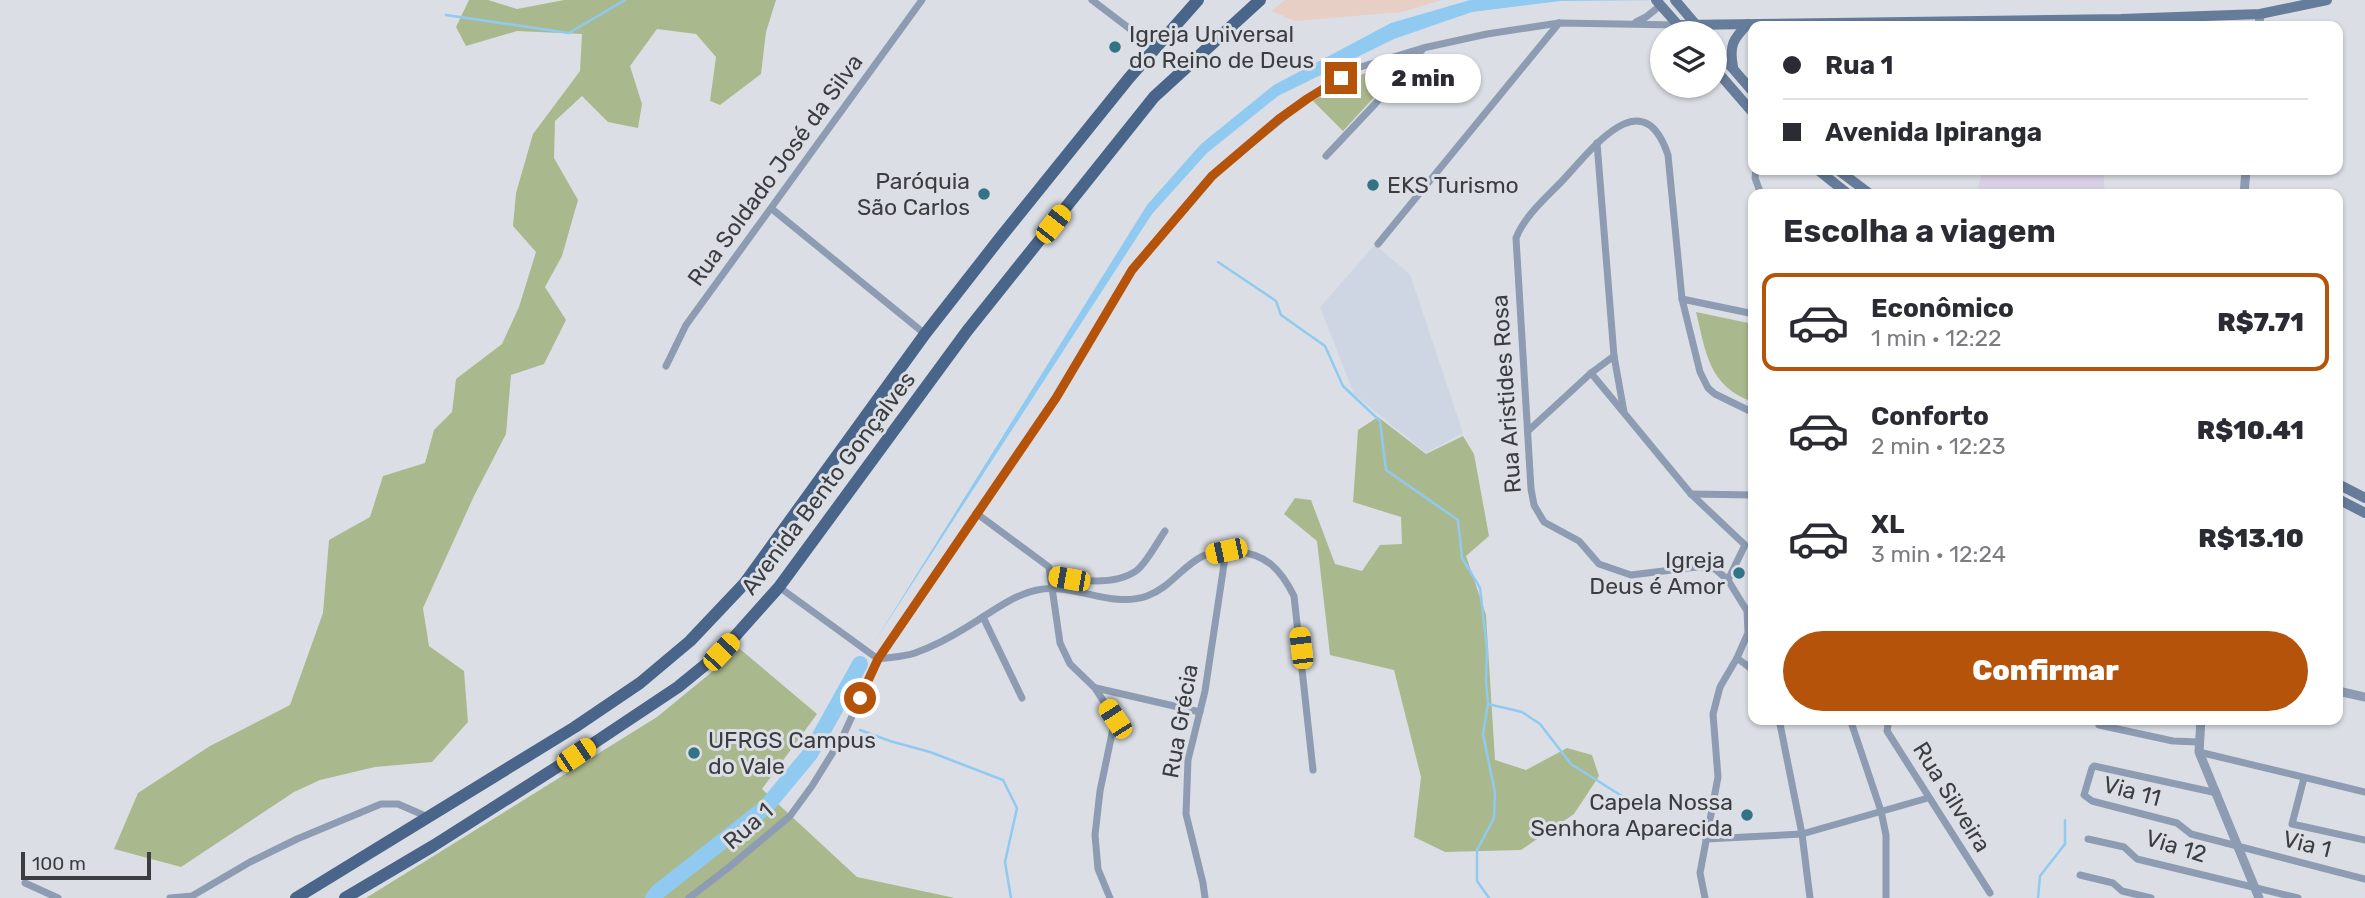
<!DOCTYPE html>
<html lang="pt">
<head>
<meta charset="utf-8">
<style>
	:root { --surface:#fff; --page:#f2f2f3; --text:#2b2b33; --muted:#7c7c81; --line:#e1e1e2; --accent:#b45309 }
	body { margin:0; font-family:Rubik,sans-serif; background:var(--page); color:var(--text); height:100vh; display:flex; flex-direction:column; font-size:26px; white-space:nowrap }
	* { box-sizing:border-box; margin:0 }
	p { font-size:23px; color:var(--muted) }
	.icon { flex:none; width:38px; height:38px; fill:none; stroke:currentColor; stroke-width:2; stroke-linecap:round; stroke-linejoin:round }
	.map { position:relative; flex:1; overflow:hidden }
	.panel { position:absolute; left:1748px; top:189px; width:595px; height:536px; display:flex; flex-direction:column; background:var(--surface); border-radius:14px; box-shadow:0 2px 5px #0004 }
	.panel>* { flex:none }
	.hud { position:absolute; left:1748px; top:21px; width:595px; height:154px; border-radius:14px; box-shadow:0 2px 5px #0004; display:grid; align-content:center; height:154px; padding:0 35px; background:var(--surface) }
	.controls { position:absolute; left:1650px; top:21px; display:grid; gap:14px }
	.controls a { display:grid; place-items:center; width:77px; height:77px; border-radius:50%; background:var(--surface); box-shadow:0 2px 5px #0004; font-size:35px }
	.scale { position:absolute; left:21px; bottom:18px; width:130px; box-sizing:border-box; padding-left:7px; border:4px solid #3b3d40; border-top:0; font-size:19px; line-height:24px; white-space:nowrap; color:#3b3d40; -webkit-text-stroke:5px #dbdfe5; paint-order:stroke }
	.end { position:absolute; width:32px; height:32px; margin:-16px; border:9px solid #b45309; background:#fff; box-shadow:0 0 0 4px #fff }
	.from { border-radius:50% }
	.bubble { position:absolute; height:49px; border-radius:24px; background:var(--surface); box-shadow:0 2px 5px #0004; font-size:23px; font-weight:800; line-height:49px; text-align:center }
	.car { position:absolute; width:21px; height:42px; margin:-21px -10px; border-radius:9px; box-shadow:0 0 5px 2px #0007; background:linear-gradient(#f5c518 24%,#345 0 40%,#f5c518 0 76%,#345 0 86%,#f5c518 0) }
	.hud b { display:flex; align-items:center; gap:24px; height:66px; font-size:26px }
	.hud b+b { border-top:2px solid var(--line) }
	.hud i { width:18px; height:18px; background:var(--text) }
	ul { padding:0; list-style:none }
	li { display:flex; align-items:center; gap:21px; height:98px; margin:0 14px 10px; padding:0 21px; border:4px solid transparent; border-radius:14px }
	li div { flex:1 }
	li b { display:block; font-size:26px }
	li em { font-style:normal; font-weight:800 }
	li.current { border-color:var(--accent) }
	li>.icon { width:63px; height:63px; stroke-width:1.5 }
	h2 { padding:0 35px; font-size:32px; line-height:84px }
	.cta { display:flex; gap:14px; margin-top:auto; padding:14px 35px }
	.cta a { flex:1; height:80px; border-radius:42px; background:var(--accent); color:#fff; font-size:28px; font-weight:800; line-height:80px; text-align:center }
	.map>svg:first-child { display:block }
	.commercial { fill:#e7cfc5 }
	.built { fill:#ced6e3 }
	.medical { fill:#d9d0e5 }
	.green { fill:#aab88d }
	.water { fill:#90caf0 }
	.lines { fill:none; stroke-linecap:round; stroke-linejoin:round }
	.stream { stroke:#90caf0; stroke-width:2.5 }
	.river { stroke:#90caf0; stroke-width:16 }
	.minor { stroke:#8d9cb2; stroke-width:7 }
	.tertiary { stroke:#8d9cb2; stroke-width:9 }
	.secondary { stroke:#667c9b; stroke-width:10 }
	.primary { stroke:#4a658a; stroke-width:12 }
	.route { stroke:#b45309; stroke-width:9 }
	.poi-dot { fill:#327386; stroke:#dbdfe5; stroke-width:2.5 }
	.labels { text-anchor:middle; dominant-baseline:central; stroke-width:6; stroke-linejoin:round; paint-order:stroke }
	.poi-label { font-size:23px; fill:#3b3d40; stroke:#dbdfe5; text-anchor:start }
	.street-label { font-size:23px; fill:#3b3d40; stroke:#dbdfe5 }
</style>
</head>
<body>
<div class="map">
<svg width="2365" height="898" viewBox="0 0 2365 898">
	<rect width="100%" height="100%" fill="#dbdfe5"/>
	<path class="commercial" d="M1285,0H1442L1402,12L1295,21L1271,11Z"/>
	<path class="built" d="M1375,245L1410,274L1463,433L1426,453L1354,394L1320,307Z"/>
	<path class="medical" d="M1983,170H2103L2105,194H1976Z"/>
	<g class="green">
		<path d="M469,0H488L517,9L564,0H776L766,32L761,74L720,105L710,101L716,57L696,34L657,29L630,66L642,104L638,128L608,122L582,96L555,121L554,158L578,200L562,256L545,287L566,320L544,364L511,375L506,434L474,496L423,608L429,646L464,671L468,722L432,762L375,767L320,780L294,792L181,867L114,849L138,793L210,746L290,705L323,613L329,540L370,517L383,476L425,463L434,430L452,412L456,379L502,344L519,307L536,252L513,226L516,193L533,134L580,71L582,34L517,31L466,46L456,27Z"/>
		<path d="M1410,58L1343,131L1313,101L1357,76Z"/>
		<path d="M1696,312L1753,324V402C1708,386 1706,352 1696,312Z"/>
		<path d="M1378,417L1426,454L1463,436L1474,454L1489,536L1466,556L1486,615L1495,760L1526,770L1567,748L1592,755L1599,776L1574,814L1521,850L1445,852L1414,837L1421,777L1394,670L1330,655L1317,541L1284,514L1295,498L1311,500L1335,564L1362,571L1380,545L1402,544L1401,517L1353,502L1358,430Z"/>
		<path d="M740,649L817,714L762,789L857,877L955,898H366L657,717Z"/>
	</g>
	<path class="water" d="M1470,0H1671L1561,1L1472,12L1394,39L1278,96L1207,153L1152,214L875,641L1147,205L1201,144L1274,85L1391,23Z"/>
	<g class="lines">
		<g class="stream">
			<path d="M446,15L569,33L625,0"/>
			<path d="M1218,262L1276,301L1281,315L1325,346L1343,386L1380,421L1386,470L1458,520L1462,558L1480,588L1487,649L1486,681L1488,704L1483,734L1495,793L1494,818L1477,850V881L1489,898"/>
			<path d="M1488,704L1522,712L1540,724L1571,764L1625,798"/>
			<path d="M860,730L890,741L930,752L1003,780L1017,808L1005,862L1011,898"/>
			<path d="M2038,898L2040,876L2065,844V820"/>
		</g>
		<path class="river" d="M653,898L659,891L766,807L810,754L860,664"/>
		<g class="minor">
			<path d="M1092,0L1155,48"/>
			<path d="M1636,22L1646,17L1661,5"/>
			<path d="M1597,143L1614,356L1624,412"/>
			<path d="M1326,156L1375,104L1422,50"/>
			<path d="M1756,170L1755,178L1761,194"/>
			<path d="M772,209L925,334"/>
			<path d="M1378,244L1559,23"/>
			<path d="M1682,299L1754,314"/>
			<path d="M666,366L686,325L922,0"/>
			<path d="M1591,373L1691,494L1745,545L1728,580"/>
			<path d="M1528,431L1591,373L1614,356"/>
			<path d="M1691,494L1754,495"/>
			<path d="M976,513L1049,567L1060,643L1070,664L1095,688L1115,719L1100,791L1095,835L1098,869L1110,898"/>
			<path d="M1051,576C1076,580 1113,587 1136,571C1146,564 1158,541 1165,531"/>
			<path d="M779,587L878,659C890,657 904,657 915,653C932,647 951,637 967,627C989,614 1012,595 1037,590C1074,582 1110,609 1147,596C1170,588 1182,566 1203,556C1211,552 1225,550 1234,551C1266,554 1280,568 1294,596L1313,770"/>
			<path d="M983,617L1022,698"/>
			<path d="M1737,658L1754,671"/>
			<path d="M1096,688L1200,712"/>
			<path d="M1779,719L1802,834L1810,898"/>
			<path d="M1850,719L1881,811L1886,835V898"/>
			<path d="M1889,719L1887,731L1990,893"/>
			<path d="M2101,719L2099,725L2173,741L2198,742"/>
			<path d="M2199,752L2365,792"/>
			<path d="M2304,778L2292,824L2365,840"/>
			<path d="M2217,793L2094,766L2092,768L2084,795L2092,801L2177,823L2191,834L2365,879"/>
			<path d="M1706,839L1802,834L1928,798"/>
			<path d="M2088,839L2124,847L2137,859L2298,898"/>
			<path d="M2080,875L2113,883L2122,891L2151,898"/>
			<path d="M25,883L58,898"/>
			<path d="M170,898L192,896L250,862L297,839L381,804H398L428,817"/>
			<path d="M689,898L728,868L790,816L812,786L843,736L878,659L1056,398L1132,270L1212,176L1307,98L1357,68L1423,48L1487,34L1559,23L1678,25"/>
			<path d="M1205,898L1203,883L1186,814L1188,760L1205,691L1226,551"/>
			<path d="M1705,898L1700,873L1718,777L1713,714L1720,687L1737,658L1748,633L1747,611L1728,580L1715,569L1696,567L1631,575L1599,564L1579,541L1544,522L1534,505L1531,489L1516,238C1525,215 1547,197 1564,179C1593,148 1643,80 1668,155L1682,299L1700,372L1708,388L1715,394L1754,413"/>
		</g>
		<g class="tertiary">
			<path d="M2259,26L2260,14"/>
			<path d="M2244,194L2246,170"/>
			<path d="M2338,691L2365,697"/>
			<path d="M2201,719L2199,752L2259,898"/>
		</g>
		<g class="secondary">
			<path d="M1656,0L1685,33"/>
			<path d="M1675,0L1703,33"/>
			<path d="M1679,25L2121,19L2260,14L2327,0"/>
			<path d="M1715,48L1754,93"/>
			<path d="M1733,67C1729,45 1733,39 1748,24"/>
			<path d="M1715,69L1754,114"/>
			<path d="M1818,170L1848,194"/>
			<path d="M1838,170L1870,194"/>
			<path d="M2338,484L2365,498"/>
			<path d="M2338,499L2365,513"/>
		</g>
		<g class="primary">
			<path d="M296,898L575,727L640,683L690,641L744,584L925,334L1000,238L1129,78L1198,0"/>
			<path d="M345,898L433,846L576,755L678,687L721,652L779,587L967,331L1154,97L1260,0"/>
		</g>
	</g>
	<g class="lines">
		<path class="route" d="M860,698L878,659L1056,398L1132,270L1212,176L1279,119L1307,99L1341,78"/>
	</g>
	<g class="poi-dot">
		<circle cx="1115" cy="47" r="7"/>
		<circle cx="1373" cy="185" r="7"/>
		<circle cx="984" cy="194" r="7"/>
		<circle cx="1739" cy="573" r="7"/>
		<circle cx="694" cy="753" r="7"/>
		<circle cx="1747" cy="815" r="7"/>
	</g>
	<g class="labels">
		<g class="poi-label">
			<text x="1129" y="34">Igreja Universal<tspan x="1129" dy="26">do Reino de Deus</tspan></text>
			<text x="970" y="181" text-anchor="end">Paróquia<tspan x="970" dy="26">São Carlos</tspan></text>
			<text x="1387" y="185">EKS Turismo</text>
			<text x="1725" y="560" text-anchor="end">Igreja<tspan x="1725" dy="26">Deus é Amor</tspan></text>
			<text x="708" y="740">UFRGS Campus<tspan x="708" dy="26">do Vale</tspan></text>
			<text x="1733" y="802" text-anchor="end">Capela Nossa<tspan x="1733" dy="26">Senhora Aparecida</tspan></text>
		</g>
		<g class="street-label">
			<text transform="translate(775 170) rotate(-54)">Rua Soldado José da Silva</text>
			<text transform="translate(1506 394) rotate(-94)">Rua Aristides Rosa</text>
			<text transform="translate(828 483) rotate(-53)">Avenida Bento Gonçalves</text>
			<text transform="translate(1180 721) rotate(-80)">Rua Grécia</text>
			<text transform="translate(2132 791) rotate(15)">Via 11</text>
			<text transform="translate(1952 797) rotate(58)">Rua Silveira</text>
			<text transform="translate(748 826) rotate(-41)">Rua 1</text>
			<text transform="translate(2307 844) rotate(14)">Via 1</text>
			<text transform="translate(2176 846) rotate(17)">Via 12</text>
		</g>
	</g>
</svg>
<div class="controls">
<a><svg class="icon" aria-label="layers" viewBox="0 0 24 24"><path d="M12 4l9 5-9 5-9-5zM3 14l9 5 9-5"/></svg></a>
</div>
<div class="scale">100 m</div>
<i class="end from" style="left:860px;top:698px"></i>
<i class="end" style="left:1341px;top:78px"></i>
<div class="bubble" style="left:1365px;top:54px;width:116px">2 min</div>
<i class="car" style="left:1053px;top:224px;rotate:38deg"></i>
<i class="car" style="left:1226px;top:551px;rotate:258deg"></i>
<i class="car" style="left:1069px;top:579px;rotate:280deg"></i>
<i class="car" style="left:1301px;top:648px;rotate:353deg"></i>
<i class="car" style="left:721px;top:652px;rotate:43deg"></i>
<i class="car" style="left:1115px;top:719px;rotate:327deg"></i>
<i class="car" style="left:576px;top:755px;rotate:56deg"></i>
<div class="hud">
<b><i class="from"></i>Rua 1</b>
<b><i></i>Avenida Ipiranga</b>
</div>
<section class="panel">
<h2>Escolha a viagem</h2>
<ul>
<li class="current"><svg class="icon" aria-label="car" viewBox="0 0 24 24"><path d="M5 17H2v-5l4-1 3-4h7l3 4 3 1v5h-3M9 17h6M6 11h13"/><circle cx="7" cy="17" r="2"/><circle cx="17" cy="17" r="2"/></svg><div><b>Econômico</b><p>1 min · 12:22</p></div><em>R$7.71</em></li>
<li><svg class="icon" aria-label="car" viewBox="0 0 24 24"><path d="M5 17H2v-5l4-1 3-4h7l3 4 3 1v5h-3M9 17h6M6 11h13"/><circle cx="7" cy="17" r="2"/><circle cx="17" cy="17" r="2"/></svg><div><b>Conforto</b><p>2 min · 12:23</p></div><em>R$10.41</em></li>
<li><svg class="icon" aria-label="car" viewBox="0 0 24 24"><path d="M5 17H2v-5l4-1 3-4h7l3 4 3 1v5h-3M9 17h6M6 11h13"/><circle cx="7" cy="17" r="2"/><circle cx="17" cy="17" r="2"/></svg><div><b>XL</b><p>3 min · 12:24</p></div><em>R$13.10</em></li>
</ul>
<div class="cta"><a>Confirmar</a></div>
</section>
</div>
</body>
</html>
